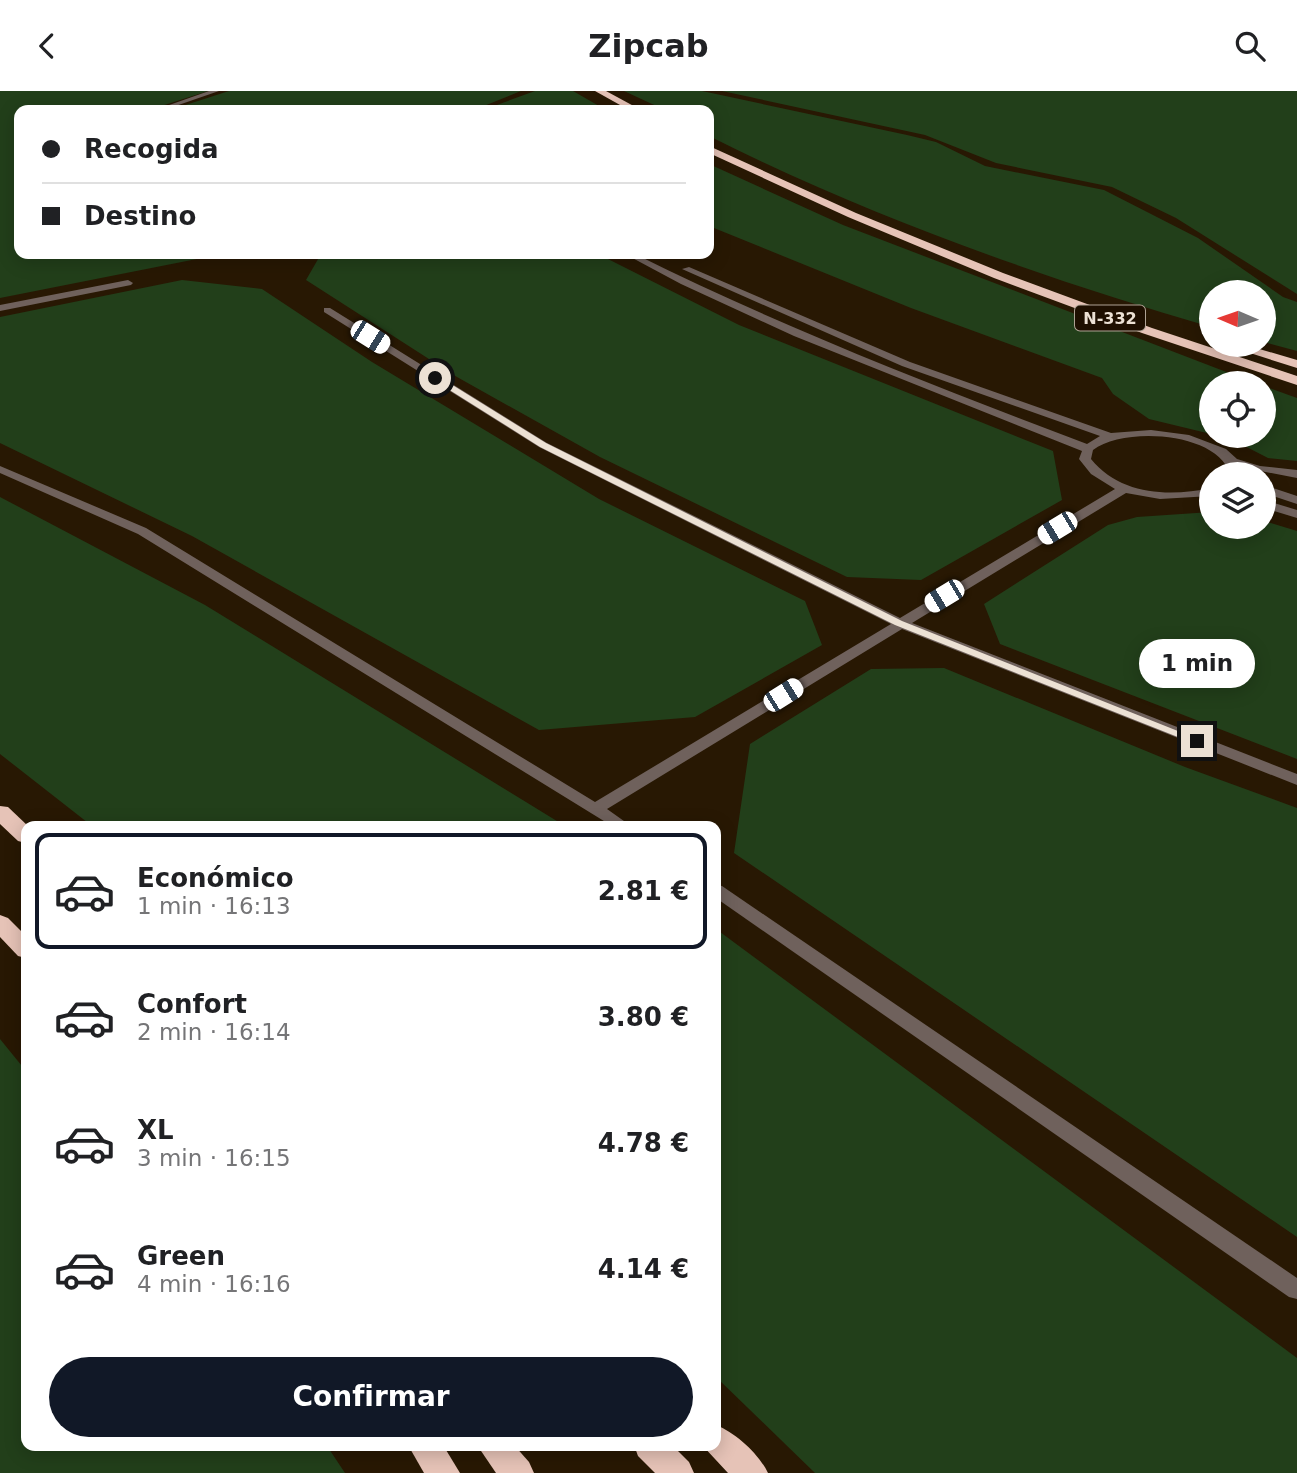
<!DOCTYPE html>
<html lang="es">
<head>
<meta charset="utf-8">
<style>
	:root { --surface:#fff; --page:#f2f2f2; --text:#202124; --muted:#757577; --line:#e0e0e0; --accent:#111827 }
	body { margin:0; font-family:"DejaVu Sans",sans-serif; background:var(--page); color:var(--text); height:100vh; display:flex; flex-direction:column; font-size:26px; white-space:nowrap }
	* { box-sizing:border-box; margin:0 }
	p { font-size:23px; color:var(--muted) }
	.icon { flex:none; width:38px; height:38px; fill:none; stroke:currentColor; stroke-width:2; stroke-linecap:round; stroke-linejoin:round }
	.map { position:relative; flex:1; overflow:hidden }
	.drawer { position:absolute; left:21px; top:730px; width:700px; height:630px; display:flex; flex-direction:column; background:var(--surface); border-radius:14px; box-shadow:0 4px 18px #0003 }
	.drawer>* { flex:none }
	.hud { position:absolute; left:14px; top:14px; width:700px; height:154px; border-radius:14px; box-shadow:0 4px 18px #0003; display:grid; align-content:center; height:154px; padding:0 28px; background:var(--surface) }
	.needle { width:46px; rotate:272deg }
	.buttons { position:absolute; left:1199px; top:189px; display:grid; gap:14px }
	.buttons a { display:grid; place-items:center; width:77px; height:77px; border-radius:50%; background:var(--surface); box-shadow:0 4px 18px #0003; font-size:35px }
	.end { position:absolute; width:32px; height:32px; margin:-16px; border:9px solid #ece1d4; background:#111; box-shadow:0 0 0 4px #111 }
	.from { border-radius:50% }
	.bubble { position:absolute; height:49px; border-radius:24px; background:var(--surface); box-shadow:0 4px 18px #0003; font-size:23px; font-weight:600; line-height:49px; text-align:center }
	.car { position:absolute; width:21px; height:42px; margin:-21px -10px; border-radius:9px; box-shadow:0 0 5px 2px #0007; background:linear-gradient(#fff 24%,#345 0 40%,#fff 0 76%,#345 0 86%,#fff 0) }
	.hud b { display:flex; align-items:center; gap:24px; height:66px; font-size:26px }
	.hud b+b { border-top:2px solid var(--line) }
	.hud i { width:18px; height:18px; background:var(--text) }
	ul { padding:12px 0 0; list-style:none }
	li { display:flex; align-items:center; gap:21px; height:116px; margin:0 14px 10px; padding:0 14px; border:4px solid transparent; border-radius:14px }
	li div { flex:1 }
	li b { display:block; font-size:26px }
	li em { font-style:normal; font-weight:600 }
	li.current { border-color:var(--accent) }
	li>.icon { width:63px; height:63px; stroke-width:1.5 }
	.cta { display:flex; gap:14px; margin-top:auto; padding:14px 28px }
	.cta a { flex:1; height:80px; border-radius:42px; background:var(--accent); color:#fff; font-size:28px; font-weight:600; line-height:80px; text-align:center }
	header { display:flex; justify-content:space-between; align-items:center; height:91px; padding:0 28px; background:var(--surface); font-size:32px; font-weight:600 }
	.map>svg:first-child { display:block }
	.green { fill:#223f1a }
	.lines { fill:none; stroke-linecap:round; stroke-linejoin:round }
	.lane { fill:#6f615c; fill-rule:evenodd }
	.highway { fill:#e6c3b7; fill-rule:evenodd }
	.route { fill:#ece1d4 }
	.labels { text-anchor:middle; dominant-baseline:central; stroke-width:5; stroke-linejoin:round; paint-order:stroke }
	.shield { fill:#1e0f00; stroke:#aea294; stroke-width:2 }
	.shield-label { font-size:16px; font-weight:bold; fill:#ece1d4 }
</style>
</head>
<body>
<header><svg class="icon" aria-label="back" viewBox="0 0 24 24"><path d="M15 5l-7 7 7 7"/></svg>Zipcab<svg class="icon" aria-label="search" viewBox="0 0 24 24"><circle cx="10" cy="10" r="6"/><path d="M15 15l6 6"/></svg></header>
<div class="map">
<svg width="1297" height="1382" viewBox="0 0 1297 1382">
	<rect width="100%" height="100%" fill="#281803"/>
	<g class="green">
		<path d="M0,0H208L149,19H19V163H222L0,207Z"/>
		<path d="M229,0H521L474,19H170Z"/>
		<path d="M535,0H573L606,19H483Z"/>
		<path d="M624,0H702L907,44L936,51L985,75L1104,99L1198,147L1283,206L1297,211V260L1264,251V201H1211V236C1040,186 868,125 709,45V19H665Z"/>
		<path d="M722,0H1297V203L1176,127L1112,96L996,72L925,44Z"/>
		<path d="M709,73L843,134L1255,292H1211V343L1149,328L1113,303L1102,287L911,217L709,135Z"/>
		<path d="M321,163H598L739,234L1053,360L1062,409L921,489L847,486L600,366L457,286L306,189Z"/>
		<path d="M182,189L262,198L372,271L599,408L805,510L822,554L695,626L539,639L192,445L0,352V226Z"/>
		<path d="M1264,295L1297,307V370L1268,367L1233,349L1218,345H1264Z"/>
		<path d="M0,406L205,514L565,735H92L0,663Z"/>
		<path d="M1211,421V436H1264V430L1297,440V668L1000,553L984,513L1108,434L1137,426Z"/>
		<path d="M944,577L1185,676L1297,717V1146L734,762L750,653L871,578Z"/>
		<path d="M716,838L1297,1267V1382H815L716,1286Z"/>
		<path d="M0,948L26,980V1354L327,1355L345,1382H0Z"/>
	</g>
	<g class="lines">
		<g class="lane">
			<path d="M209,0H219L164,19H155Z"/>
			<path d="M625,163H635C782,236 934,295 1087,353L1100,345L902,275L682,178L689,176L910,271L1111,342L1151,339L1189,344L1226,358L1237,368L1260,375L1297,379V387L1240,376L1242,383H1230C1218,341 1124,335 1093,359L1091,368C1120,404 1169,406 1211,397V405L1160,408L1126,402L912,532L1297,683V694L902,538L607,718L631,735H612L138,443L0,382V375L146,437L595,711L891,533L539,356L324,221V217H330L547,352L900,527L1115,398L1091,383L1079,368L1082,360L794,245L681,193Z"/>
			<path d="M128,189L133,192L131,194L0,220V214Z"/>
			<path d="M1264,394L1297,405V413L1264,402Z"/>
			<path d="M1264,409L1297,419V427L1264,417Z"/>
			<path d="M716,794L722,795L1297,1187V1208L1289,1206L716,807Z"/>
		</g>
		<g class="highway">
			<path d="M595,0H606L641,19H629Z"/>
			<path d="M709,55L856,122L1003,182L1152,237L1297,285V294L1142,242L994,187L848,126L709,62Z"/>
			<path d="M1225,254H1246L1297,269V277Z"/>
			<path d="M0,715L8,716L28,735L26,752L18,750L0,733Z"/>
			<path d="M0,824L8,827L26,845V867L18,865L0,846Z"/>
			<path d="M716,1334C736,1342 759,1363 768,1382H728L702,1354H716Z"/>
			<path d="M408,1354H443L460,1382H424Z"/>
			<path d="M477,1354H514L529,1371L534,1382H496Z"/>
			<path d="M634,1354H672L689,1371L694,1382H655L638,1365Z"/>
		</g>
	</g>
	<path class="route" d="M432,285H438L546,352L902,530L1203,650L1193,652L895,534L540,356L432,288Z"/>
	<g class="labels">
		<rect class="shield" x="1075" y="214.5" width="70" height="25" rx="5"/>
		<g class="shield-label">
			<text x="1110" y="227">N-332</text>
		</g>
	</g>
</svg>
<div class="buttons">
<a><svg class="needle" viewBox="-14 -14 28 28"><path d="M0-13l5 13h-10z" fill="#e53935"/><path d="M0 13l5-13h-10z" fill="#757577"/></svg></a>
<a><svg class="icon" aria-label="locate" viewBox="0 0 24 24"><circle cx="12" cy="12" r="6"/><path d="M12 2v4M12 18v4M2 12h4M18 12h4"/></svg></a>
<a><svg class="icon" aria-label="layers" viewBox="0 0 24 24"><path d="M12 4l9 5-9 5-9-5zM3 14l9 5 9-5"/></svg></a>
</div>
<i class="end from" style="left:435px;top:287px"></i>
<i class="end" style="left:1197px;top:650px"></i>
<div class="bubble" style="left:1139px;top:548px;width:116px">1 min</div>
<i class="car" style="left:370px;top:246px;rotate:122deg"></i>
<i class="car" style="left:1057px;top:437px;rotate:239deg"></i>
<i class="car" style="left:944px;top:505px;rotate:239deg"></i>
<i class="car" style="left:783px;top:604px;rotate:58deg"></i>
<div class="hud">
<b><i class="from"></i>Recogida</b>
<b><i></i>Destino</b>
</div>
<section class="drawer">
<ul>
<li class="current"><svg class="icon" aria-label="car" viewBox="0 0 24 24"><path d="M5 17H2v-5l4-1 3-4h7l3 4 3 1v5h-3M9 17h6M6 11h13"/><circle cx="7" cy="17" r="2"/><circle cx="17" cy="17" r="2"/></svg><div><b>Económico</b><p>1 min · 16:13</p></div><em>2.81 €</em></li>
<li><svg class="icon" aria-label="car" viewBox="0 0 24 24"><path d="M5 17H2v-5l4-1 3-4h7l3 4 3 1v5h-3M9 17h6M6 11h13"/><circle cx="7" cy="17" r="2"/><circle cx="17" cy="17" r="2"/></svg><div><b>Confort</b><p>2 min · 16:14</p></div><em>3.80 €</em></li>
<li><svg class="icon" aria-label="car" viewBox="0 0 24 24"><path d="M5 17H2v-5l4-1 3-4h7l3 4 3 1v5h-3M9 17h6M6 11h13"/><circle cx="7" cy="17" r="2"/><circle cx="17" cy="17" r="2"/></svg><div><b>XL</b><p>3 min · 16:15</p></div><em>4.78 €</em></li>
<li><svg class="icon" aria-label="car" viewBox="0 0 24 24"><path d="M5 17H2v-5l4-1 3-4h7l3 4 3 1v5h-3M9 17h6M6 11h13"/><circle cx="7" cy="17" r="2"/><circle cx="17" cy="17" r="2"/></svg><div><b>Green</b><p>4 min · 16:16</p></div><em>4.14 €</em></li>
</ul>
<div class="cta"><a>Confirmar</a></div>
</section>
</div>
</body>
</html>
